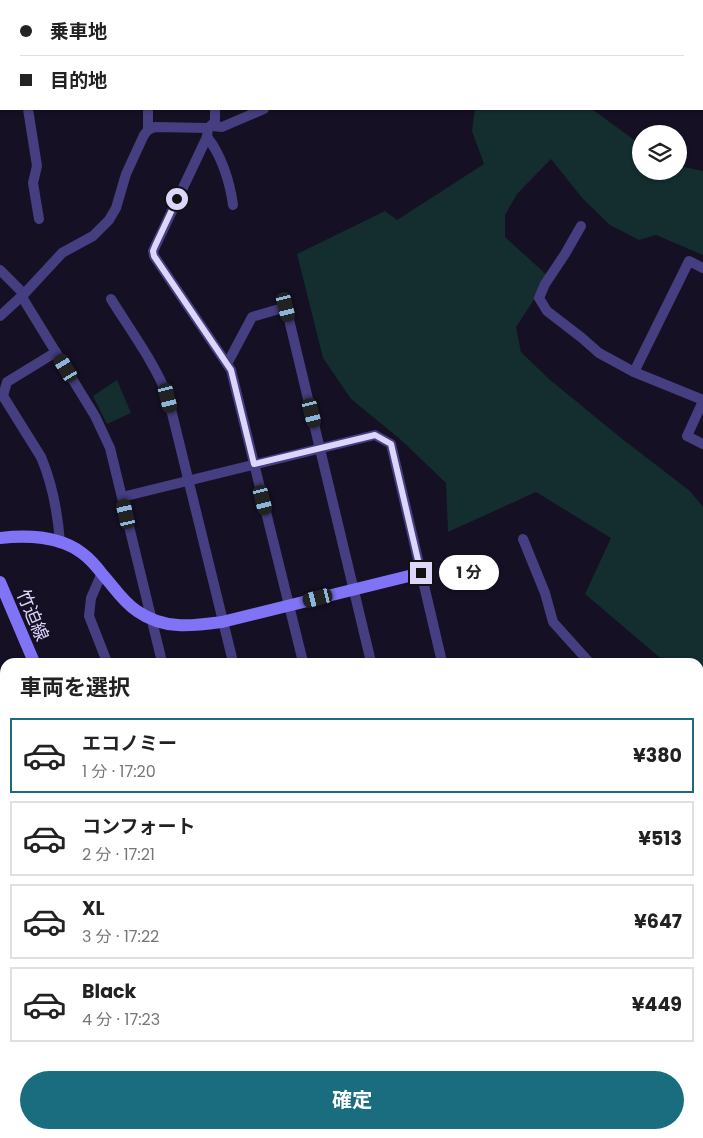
<!DOCTYPE html>
<html lang="ja">
<head>
<meta charset="utf-8">
<style>
	:root { --surface:#fff; --page:#f6f6f6; --text:#222; --muted:#767676; --line:#e0e0e0; --accent:#196d7e }
	body { margin:0; font-family:Poppins,"Noto Sans JP",sans-serif; background:var(--page); color:var(--text); height:100vh; display:flex; flex-direction:column; font-size:19px; white-space:nowrap }
	* { box-sizing:border-box; margin:0 }
	p { font-size:16px; color:var(--muted) }
	.icon { flex:none; width:28px; height:28px; fill:none; stroke:currentColor; stroke-width:2; stroke-linecap:round; stroke-linejoin:round }
	.map { position:relative; flex:1; overflow:hidden }
	.panel { position:absolute; left:0px; top:658px; width:704px; height:481px; display:flex; flex-direction:column; background:var(--surface); border-radius:15px 15px 0 0; box-shadow:0 1px 4px #0004 }
	.panel>* { flex:none }
	.hud { position:absolute; left:0px; top:0px; width:704px; height:110px; box-shadow:0 1px 4px #0004; display:grid; align-content:center; height:110px; padding:0 20px; background:var(--surface) }
	.controls { position:absolute; left:632px; top:125px; display:grid; gap:10px }
	.controls a { display:grid; place-items:center; width:55px; height:55px; border-radius:50%; background:var(--surface); box-shadow:0 1px 4px #0004; font-size:25px }
	.end { position:absolute; width:22px; height:22px; margin:-11px; border:6px solid #ddd6fc; background:#111; box-shadow:0 0 0 2px #111 }
	.from { border-radius:50% }
	.bubble { position:absolute; height:35px; border-radius:18px; background:var(--surface); box-shadow:0 1px 4px #0004; font-size:16px; font-weight:700; line-height:35px; text-align:center }
	.car { position:absolute; width:15px; height:30px; margin:-15px -8px; border-radius:6px; box-shadow:0 0 4px 1px #0007; background:linear-gradient(#222 24%,#8ab4d8 0 40%,#222 0 76%,#8ab4d8 0 86%,#222 0) }
	.hud b { display:flex; align-items:center; gap:18px; height:48px; font-size:19px }
	.hud b+b { border-top:1px solid var(--line) }
	.hud i { width:12px; height:12px; background:var(--text) }
	ul { padding:0; list-style:none }
	li { display:flex; align-items:center; gap:15px; height:75px; margin:0 10px 8px; padding:0 10px; border:2px solid var(--line); border-radius:0px }
	li div { flex:1 }
	li b { display:block; font-size:19px }
	li em { font-style:normal; font-weight:700 }
	li.on { border-color:var(--accent) }
	li>.icon { width:45px; height:45px; stroke-width:1.5 }
	h2 { padding:0 20px; font-size:22px; line-height:60px }
	.action { display:flex; gap:10px; margin-top:auto; padding:10px 20px }
	.action a { flex:1; height:58px; border-radius:30px; background:var(--accent); color:#fff; font-size:20px; font-weight:700; line-height:58px; text-align:center }
	.map>svg:first-child { display:block }
	.green { fill:#142d2e }
	.lines { fill:none; stroke-linecap:round; stroke-linejoin:round }
	.street { stroke:#453e80; stroke-width:10 }
	.secondary { stroke:#8073f6; stroke-width:12 }
	.route { stroke:#ddd6fc; stroke-width:6 }
	.labels { text-anchor:middle; dominant-baseline:central; stroke-width:4; stroke-linejoin:round; paint-order:stroke }
	.street-label { font-size:18px; fill:#ddd6fc; stroke:#151024 }
</style>
</head>
<body>
<div class="map">
<svg width="703" height="1138" viewBox="0 0 703 1138">
	<rect width="100%" height="100%" fill="#151024"/>
	<g class="green">
		<path d="M475,109H592L641,145V171H679V166L703,171V255L656,235L639,240L610,225L583,199L551,159L517,194L505,215V237L549,277L516,327L521,352L549,379L621,438L690,491L703,507V697L699,693V662H665L585,594L611,538L536,492L448,532L446,483L400,439L351,399L323,358L297,254L385,211L397,220L484,164L472,131Z"/>
		<path d="M117,380L131,413L107,424L93,396Z"/>
		<path d="M210,1134H419L418,1138H211Z"/>
	</g>
	<g class="lines">
		<g class="street">
			<path d="M7,0V1"/>
			<path d="M22,0L25,1"/>
			<path d="M303,0L304,1"/>
			<path d="M339,0V1"/>
			<path d="M485,0L486,1"/>
			<path d="M659,0L660,1"/>
			<path d="M229,1V0"/>
			<path d="M434,1L436,0"/>
			<path d="M557,1L559,0"/>
			<path d="M679,1L681,0"/>
			<path d="M702,60H703"/>
			<path d="M702,74L703,75"/>
			<path d="M28,109L37,166L33,183L39,219"/>
			<path d="M212,126L222,127L264,109"/>
			<path d="M208,128L207,137L153,251L154,256L231,370L303,662"/>
			<path d="M148,130V109"/>
			<path d="M207,137C221,154 230,182 233,205"/>
			<path d="M581,226L565,254L545,284L539,298L547,311L582,338L599,353L634,372L689,261L703,268"/>
			<path d="M0,270L24,294"/>
			<path d="M22,297L95,416L110,448L162,662"/>
			<path d="M111,299C131,331 154,362 168,397L233,662"/>
			<path d="M0,316L24,294L62,253L93,236L109,220L116,208L126,174L144,135L148,130L155,127L208,128L215,122V109"/>
			<path d="M56,352L7,382L3,396L41,457C52,483 58,515 60,543"/>
			<path d="M227,364L252,317L286,307L371,662"/>
			<path d="M634,372L703,400"/>
			<path d="M703,401L687,436L703,444"/>
			<path d="M122,497L375,435L391,444L442,662"/>
			<path d="M523,539L545,593L553,622L589,662"/>
			<path d="M102,573L91,598L89,616L107,662"/>
			<path d="M0,787L5,783"/>
			<path d="M699,826L703,833"/>
			<path d="M0,1009L5,1015"/>
			<path d="M0,1046L5,1042"/>
			<path d="M699,1070L703,1072"/>
			<path d="M101,1134L105,1138"/>
			<path d="M532,1134L533,1138"/>
			<path d="M449,1138L450,1134"/>
		</g>
		<g class="secondary">
			<path d="M0,538C26,535 60,536 82,553C90,559 97,567 103,575C114,587 123,602 137,611C164,630 192,626 222,622L421,573"/>
			<path d="M0,582L34,662"/>
			<path d="M178,1134L179,1138"/>
		</g>
	</g>
	<g class="lines">
		<path class="route" d="M177,199L155,246L153,251L154,256L231,370L254,464L375,435L391,444L421,573"/>
	</g>
	<g class="labels">
		<g class="street-label">
			<text transform="translate(33 615) rotate(67)">竹迫線</text>
		</g>
	</g>
</svg>
<div class="controls">
<a><svg class="icon" aria-label="layers" viewBox="0 0 24 24"><path d="M12 4l9 5-9 5-9-5zM3 14l9 5 9-5"/></svg></a>
</div>
<i class="end from" style="left:177px;top:199px"></i>
<i class="end" style="left:421px;top:573px"></i>
<div class="bubble" style="left:439px;top:555px;width:60px">1 分</div>
<i class="car" style="left:286px;top:307px;rotate:166deg"></i>
<i class="car" style="left:66px;top:368px;rotate:329deg"></i>
<i class="car" style="left:168px;top:398px;rotate:166deg"></i>
<i class="car" style="left:312px;top:413px;rotate:166deg"></i>
<i class="car" style="left:263px;top:500px;rotate:166deg"></i>
<i class="car" style="left:126px;top:514px;rotate:347deg"></i>
<i class="car" style="left:318px;top:598px;rotate:256deg"></i>
<div class="hud">
<b><i class="from"></i>乗車地</b>
<b><i></i>目的地</b>
</div>
<section class="panel">
<h2>車両を選択</h2>
<ul>
<li class="on"><svg class="icon" aria-label="car" viewBox="0 0 24 24"><path d="M5 17H2v-5l4-1 3-4h7l3 4 3 1v5h-3M9 17h6M6 11h13"/><circle cx="7" cy="17" r="2"/><circle cx="17" cy="17" r="2"/></svg><div><b>エコノミー</b><p>1 分 · 17:20</p></div><em>¥380</em></li>
<li><svg class="icon" aria-label="car" viewBox="0 0 24 24"><path d="M5 17H2v-5l4-1 3-4h7l3 4 3 1v5h-3M9 17h6M6 11h13"/><circle cx="7" cy="17" r="2"/><circle cx="17" cy="17" r="2"/></svg><div><b>コンフォート</b><p>2 分 · 17:21</p></div><em>¥513</em></li>
<li><svg class="icon" aria-label="car" viewBox="0 0 24 24"><path d="M5 17H2v-5l4-1 3-4h7l3 4 3 1v5h-3M9 17h6M6 11h13"/><circle cx="7" cy="17" r="2"/><circle cx="17" cy="17" r="2"/></svg><div><b>XL</b><p>3 分 · 17:22</p></div><em>¥647</em></li>
<li><svg class="icon" aria-label="car" viewBox="0 0 24 24"><path d="M5 17H2v-5l4-1 3-4h7l3 4 3 1v5h-3M9 17h6M6 11h13"/><circle cx="7" cy="17" r="2"/><circle cx="17" cy="17" r="2"/></svg><div><b>Black</b><p>4 分 · 17:23</p></div><em>¥449</em></li>
</ul>
<div class="action"><a>確定</a></div>
</section>
</div>
</body>
</html>
